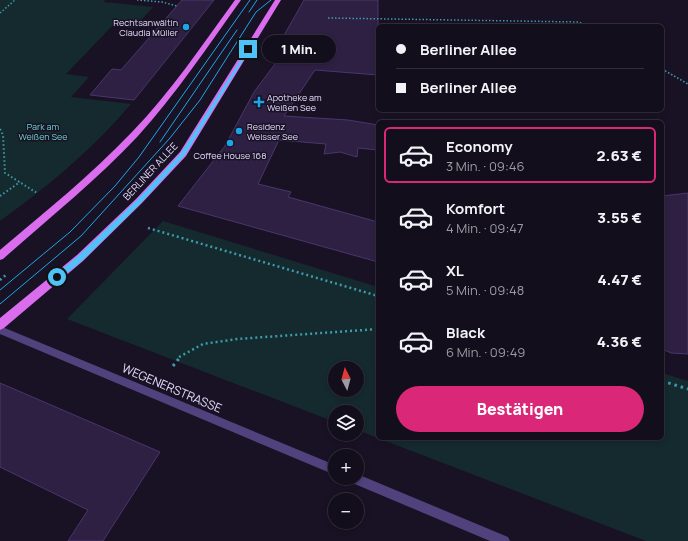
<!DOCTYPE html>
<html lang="de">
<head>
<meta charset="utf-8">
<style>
	:root { --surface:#130e1c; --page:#1c1725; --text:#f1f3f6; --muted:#9d9ca3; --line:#322e3b; --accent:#db2777 }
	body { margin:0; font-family:Manrope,sans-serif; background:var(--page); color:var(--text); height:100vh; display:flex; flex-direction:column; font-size:15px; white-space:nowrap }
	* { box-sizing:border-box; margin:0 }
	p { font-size:13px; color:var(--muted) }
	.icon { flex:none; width:22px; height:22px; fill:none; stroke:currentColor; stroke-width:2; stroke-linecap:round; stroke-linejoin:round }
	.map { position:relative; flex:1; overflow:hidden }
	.side { position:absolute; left:376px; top:120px; width:288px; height:320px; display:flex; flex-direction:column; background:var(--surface); border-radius:6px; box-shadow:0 2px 6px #0003,0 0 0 1px var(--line) }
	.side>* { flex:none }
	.banner { position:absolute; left:376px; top:24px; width:288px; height:88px; border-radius:6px; box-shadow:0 2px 6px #0003,0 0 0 1px var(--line); display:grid; align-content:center; height:88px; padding:0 20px; background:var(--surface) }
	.needle { width:26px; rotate:354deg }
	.controls { position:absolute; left:328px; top:361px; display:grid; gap:8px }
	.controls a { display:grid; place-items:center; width:36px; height:36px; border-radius:50%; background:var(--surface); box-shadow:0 2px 6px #0003,0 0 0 1px var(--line); font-size:20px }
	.end { position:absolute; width:18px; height:18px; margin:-9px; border:5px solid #4fc3f7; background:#111; box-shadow:0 0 0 2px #111 }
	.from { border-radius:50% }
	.bubble { position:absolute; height:28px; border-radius:14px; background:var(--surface); box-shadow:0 2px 6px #0003,0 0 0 1px var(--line); font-size:13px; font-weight:800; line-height:28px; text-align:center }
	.banner b { display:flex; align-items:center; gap:14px; height:38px; font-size:15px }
	.banner b+b { border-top:1px solid var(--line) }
	.banner i { width:10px; height:10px; background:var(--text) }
	ul { padding:7px 0 0; list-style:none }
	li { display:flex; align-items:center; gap:12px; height:56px; margin:0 8px 6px; padding:0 12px; border:2px solid transparent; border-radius:6px }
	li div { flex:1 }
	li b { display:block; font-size:15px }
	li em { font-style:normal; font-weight:800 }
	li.on { border-color:var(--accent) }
	li>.icon { width:36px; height:36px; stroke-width:1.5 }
	.action { display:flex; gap:8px; margin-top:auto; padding:8px 20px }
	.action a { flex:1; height:46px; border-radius:24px; background:var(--accent); color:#fff; font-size:16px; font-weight:800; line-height:46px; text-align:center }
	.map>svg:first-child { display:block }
	.green { fill:#152a2e; fill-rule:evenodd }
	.building { fill:#2e2043; stroke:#4b356d }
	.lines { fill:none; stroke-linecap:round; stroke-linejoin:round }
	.path-far3 { stroke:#3d9bab; stroke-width:1.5; stroke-dasharray:1.5 2; stroke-linecap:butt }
	.path-far2 { stroke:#3d9bab; stroke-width:2; stroke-dasharray:1.5 2.5; stroke-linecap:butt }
	.path-far1 { stroke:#3d9bab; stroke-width:2.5; stroke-dasharray:2 3; stroke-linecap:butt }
	.path { stroke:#3d9bab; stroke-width:3; stroke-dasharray:2.5 4; stroke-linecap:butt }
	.minor { fill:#51427e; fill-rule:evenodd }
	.primary { fill:#d96dee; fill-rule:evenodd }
	.tram { stroke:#1ba7e5; stroke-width:1 }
	.route { fill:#4fc3f7 }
	.poi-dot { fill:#1ba7e5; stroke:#191225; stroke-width:1.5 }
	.labels { text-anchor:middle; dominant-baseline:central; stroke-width:3; stroke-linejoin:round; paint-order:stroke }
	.far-poi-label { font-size:9px; fill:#e4dafb; stroke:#191225; text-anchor:start }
	.far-park-label { font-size:9px; fill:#6dd3cf; stroke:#191225 }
	.street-label { font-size:10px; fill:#e4dafb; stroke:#191225 }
	.near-street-label { font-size:12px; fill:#e4dafb; stroke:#191225 }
</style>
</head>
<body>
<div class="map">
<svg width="688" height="541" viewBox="0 0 688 541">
	<rect width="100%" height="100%" fill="#191225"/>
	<g class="green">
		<path d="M0,0H105L104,2L153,7L134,28L112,26L66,74L89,77L71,97L131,104C93,149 47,187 0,221Z"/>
		<path d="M163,221L378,287V438H662V373L688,381V541H646L357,430V412H335V422L67,319ZM335,368H357V390H335Z"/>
	</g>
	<g class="building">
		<path d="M182,0H214L134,100L90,95L112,69L121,70Z"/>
		<path d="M304,0H378V75L315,70L284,116L348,120L378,125V150L358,148L357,157L340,152L324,154L326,144L279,140L258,184L291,192L288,197L378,222V262L178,206L225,146L254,92L293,40L282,39Z"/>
		<path d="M688,193V354L671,353L662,349V196Z"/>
		<path d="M0,383L160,452L103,541H68L88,510L0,467Z"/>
	</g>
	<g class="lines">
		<g class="path-far3">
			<path d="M137,0L162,2L177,6"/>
			<path d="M0,13L15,0"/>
			<path d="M328,18L579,22L586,26"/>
			<path d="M662,69L688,84"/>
		</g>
		<g class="path-far2">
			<path d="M0,129L3,135L5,173L37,193"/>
			<path d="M0,196L20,182"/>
		</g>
		<g class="path-far1">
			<path d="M148,228L378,296"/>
			<path d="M0,280L6,275"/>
			<path d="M179,357L203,344L237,339L378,329"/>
		</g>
		<g class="path">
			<path d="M173,366L181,356"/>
			<path d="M662,381L688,389"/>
		</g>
		<g class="minor">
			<path d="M0,326L335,465V475L0,334Z"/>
			<path d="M357,474L508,537L510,541H490L350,482L349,478H357Z"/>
		</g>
		<g class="primary">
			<path d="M235,0H241C208,46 176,94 138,136C97,180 49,218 3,259L0,260V250C45,212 91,175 132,132C171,92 202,45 235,0Z"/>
			<path d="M275,0H281L186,156L142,203L83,261L4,328L0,330V318L77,255L136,199L180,152Z"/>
		</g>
		<g class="tram">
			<path d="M249,12L257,0"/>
			<path d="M160,142L237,30"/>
			<path d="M0,290L70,232L115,186L139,157L250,0"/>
			<path d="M0,304L81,236L170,138L200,100L256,12L271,0"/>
		</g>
	</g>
	<path class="route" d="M248,48L250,49L185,155L141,203L83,260L60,279H55V275L78,256L137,200L181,153Z"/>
	<g class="poi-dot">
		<circle cx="186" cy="27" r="4"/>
		<path d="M257 96h4v4h4v4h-4v4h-4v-4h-4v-4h4z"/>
		<circle cx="239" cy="131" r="4"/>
		<circle cx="230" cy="143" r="4"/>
	</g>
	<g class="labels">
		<g class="far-poi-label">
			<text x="178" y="22" text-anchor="end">Rechtsanwältin<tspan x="178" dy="10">Claudia Müller</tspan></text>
			<text x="267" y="97">Apotheke am<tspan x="267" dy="10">Weißen See</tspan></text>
			<text x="247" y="126">Residenz<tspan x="247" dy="10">Weisser See</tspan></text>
			<text x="230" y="155" text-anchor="middle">Coffee House 168</text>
		</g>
		<g class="far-park-label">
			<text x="43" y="126">Park am<tspan x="43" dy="10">Weißen See</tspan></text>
		</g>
		<g class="street-label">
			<text transform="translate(150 171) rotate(-47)">BERLINER ALLEE</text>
		</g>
		<g class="near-street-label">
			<text transform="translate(172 388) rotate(23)">WEGENERSTRASSE</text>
		</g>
	</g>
</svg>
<div class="controls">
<a><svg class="needle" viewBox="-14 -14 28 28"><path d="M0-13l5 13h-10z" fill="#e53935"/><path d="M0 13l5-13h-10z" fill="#9d9ca3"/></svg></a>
<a><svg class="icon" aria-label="layers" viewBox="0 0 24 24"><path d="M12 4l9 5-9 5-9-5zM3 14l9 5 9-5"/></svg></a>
<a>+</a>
<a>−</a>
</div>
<i class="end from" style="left:57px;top:277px"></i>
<i class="end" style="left:248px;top:49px"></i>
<div class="bubble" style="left:262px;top:35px;width:74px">1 Min.</div>
<div class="banner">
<b><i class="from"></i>Berliner Allee</b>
<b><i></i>Berliner Allee</b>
</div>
<section class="side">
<ul>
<li class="on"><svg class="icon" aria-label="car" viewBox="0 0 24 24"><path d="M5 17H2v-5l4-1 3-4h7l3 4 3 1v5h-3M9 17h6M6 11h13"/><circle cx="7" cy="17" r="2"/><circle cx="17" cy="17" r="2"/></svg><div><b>Economy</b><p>3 Min. · 09:46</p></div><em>2.63 €</em></li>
<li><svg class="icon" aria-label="car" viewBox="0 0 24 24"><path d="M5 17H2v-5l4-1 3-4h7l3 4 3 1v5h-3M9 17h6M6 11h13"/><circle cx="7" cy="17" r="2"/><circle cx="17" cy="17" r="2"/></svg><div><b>Komfort</b><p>4 Min. · 09:47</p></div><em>3.55 €</em></li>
<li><svg class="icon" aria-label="car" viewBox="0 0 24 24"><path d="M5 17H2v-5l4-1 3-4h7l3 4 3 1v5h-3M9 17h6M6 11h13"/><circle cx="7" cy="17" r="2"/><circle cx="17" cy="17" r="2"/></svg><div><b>XL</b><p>5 Min. · 09:48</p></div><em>4.47 €</em></li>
<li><svg class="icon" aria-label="car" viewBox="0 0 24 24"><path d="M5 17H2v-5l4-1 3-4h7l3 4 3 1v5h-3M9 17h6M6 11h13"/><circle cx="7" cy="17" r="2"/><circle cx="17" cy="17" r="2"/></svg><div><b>Black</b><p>6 Min. · 09:49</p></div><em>4.36 €</em></li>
</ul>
<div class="action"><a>Bestätigen</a></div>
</section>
</div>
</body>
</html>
